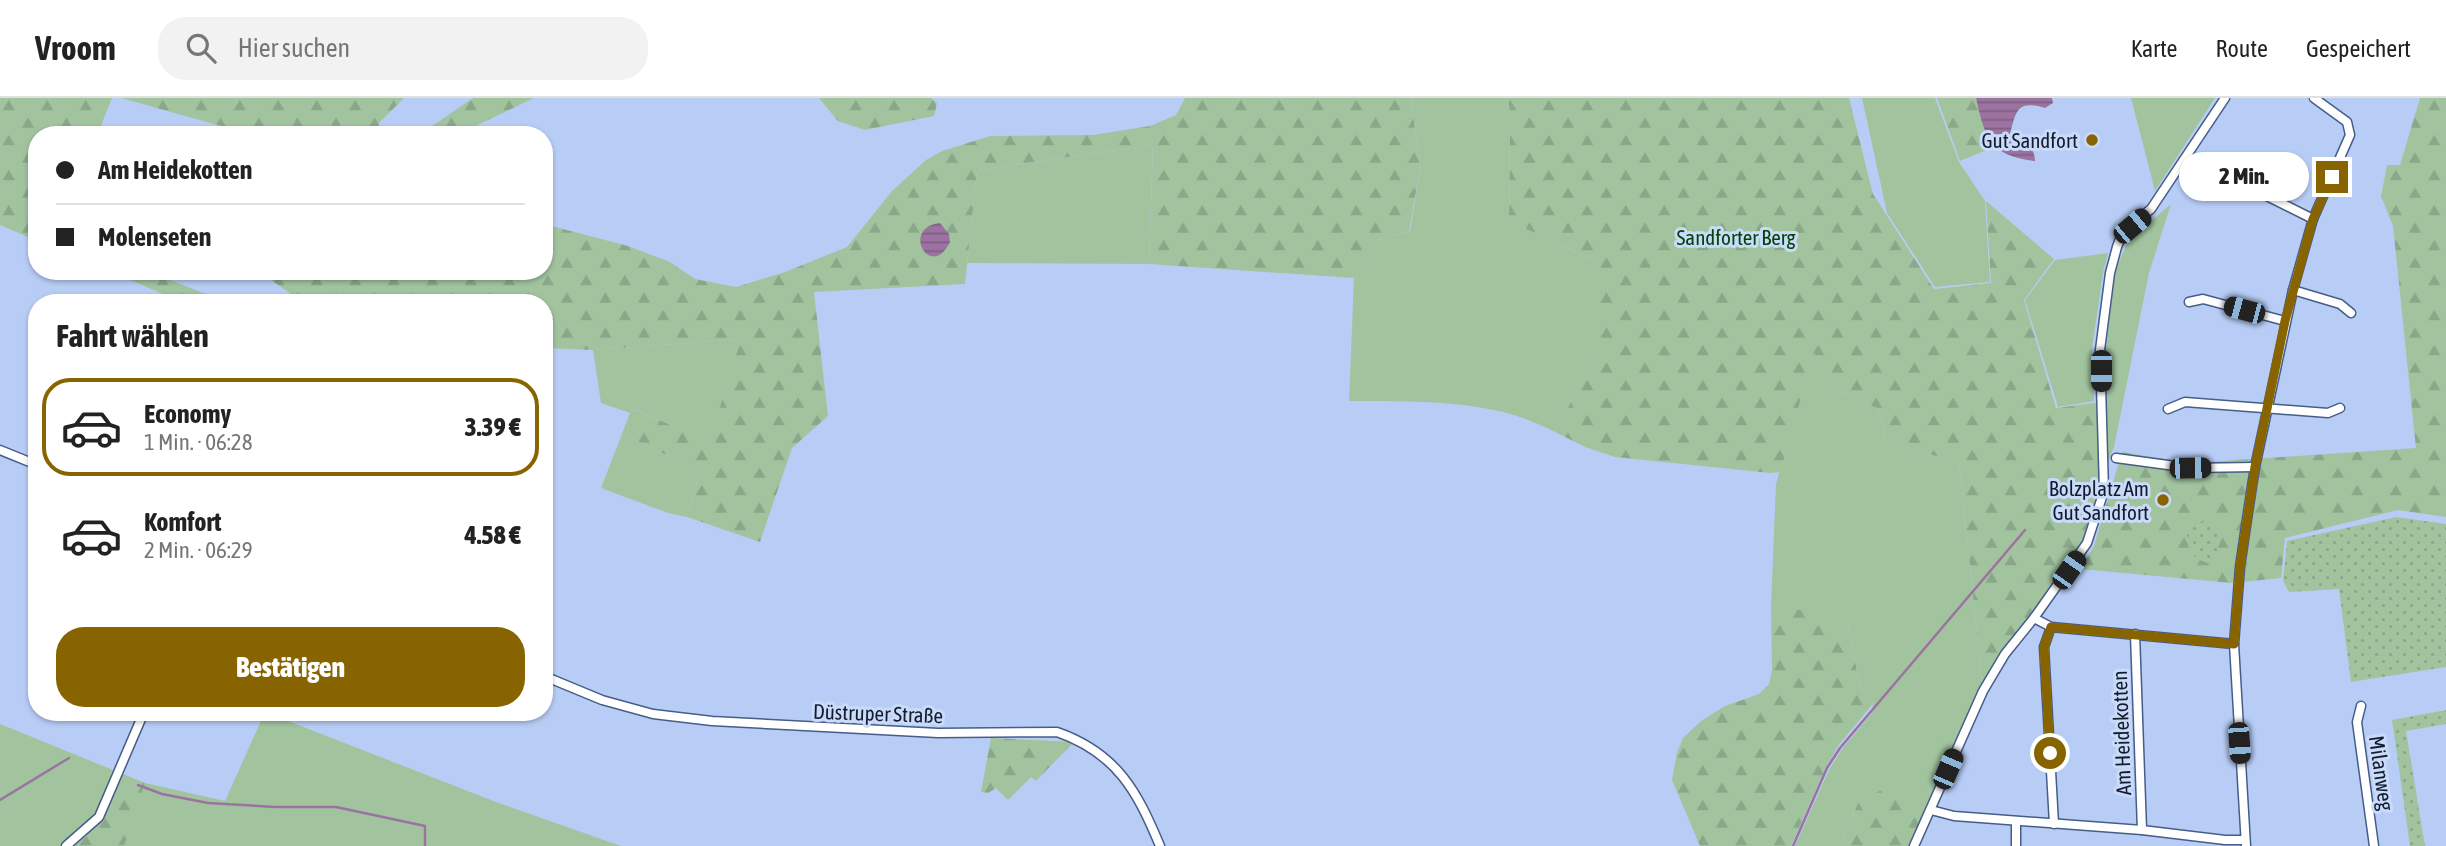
<!DOCTYPE html>
<html lang="de">
<head>
<meta charset="utf-8">
<style>
	:root { --surface:#fff; --page:#f2f2f2; --text:#222; --muted:#767676; --line:#e0e0e0; --accent:#886400 }
	body { margin:0; font-family:"Asap Condensed",sans-serif; background:var(--page); color:var(--text); height:100vh; display:flex; flex-direction:column; font-size:26px; white-space:nowrap }
	* { box-sizing:border-box; margin:0 }
	p { font-size:23px; color:var(--muted) }
	.icon { flex:none; width:38px; height:38px; fill:none; stroke:currentColor; stroke-width:2; stroke-linecap:round; stroke-linejoin:round }
	.map { position:relative; flex:1; overflow:hidden }
	.drawer { position:absolute; left:28px; top:196px; width:525px; height:427px; display:flex; flex-direction:column; background:var(--surface); border-radius:28px; box-shadow:0 2px 5px #0004 }
	.drawer>* { flex:none }
	.hud { position:absolute; left:28px; top:28px; width:525px; height:154px; border-radius:28px; box-shadow:0 2px 5px #0004; display:grid; align-content:center; height:154px; padding:0 28px; background:var(--surface) }
	.end { position:absolute; width:32px; height:32px; margin:-16px; border:9px solid #886400; background:#fff; box-shadow:0 0 0 4px #fff }
	.from { border-radius:50% }
	.bubble { position:absolute; height:49px; border-radius:24px; background:var(--surface); box-shadow:0 2px 5px #0004; font-size:23px; font-weight:800; line-height:49px; text-align:center }
	.car { position:absolute; width:21px; height:42px; margin:-21px -10px; border-radius:9px; box-shadow:0 0 5px 2px #0007; background:linear-gradient(#222 24%,#8ab4d8 0 40%,#222 0 76%,#8ab4d8 0 86%,#222 0) }
	.hud b { display:flex; align-items:center; gap:24px; height:66px; font-size:26px }
	.hud b+b { border-top:2px solid var(--line) }
	.hud i { width:18px; height:18px; background:var(--text) }
	ul { padding:0; list-style:none }
	li { display:flex; align-items:center; gap:21px; height:98px; margin:0 14px 10px; padding:0 14px; border:4px solid transparent; border-radius:28px }
	li div { flex:1 }
	li b { display:block; font-size:26px }
	li em { font-style:normal; font-weight:800 }
	li.current { border-color:var(--accent) }
	li>.icon { width:63px; height:63px; stroke-width:1.5 }
	h2 { padding:0 28px; font-size:32px; line-height:84px }
	.button { display:flex; gap:14px; margin-top:auto; padding:14px 28px }
	.button a { flex:1; height:80px; border-radius:28px; background:var(--accent); color:#fff; font-size:28px; font-weight:800; line-height:80px; text-align:center }
	header { display:flex; align-items:center; gap:42px; box-sizing:border-box; height:98px; padding:0 35px; background:var(--surface); border-bottom:2px solid var(--line) }
	header strong { font-size:33px }
	nav { display:flex; gap:38px; margin-inline-start:auto; font-size:24px }
	.search { width:490px; height:63px; background:var(--page); display:flex; align-items:center; gap:18px; box-sizing:border-box; padding:0 24px; border-radius:28px; color:var(--muted); font-size:26px }
	.map>svg:first-child { display:block }
	.grass { fill:#a1c49f }
	.forest { fill:url(#forest-firs) }
	.park { fill:url(#park-dots) }
	.water { fill:url(#water-rules) }
	.lines { fill:none; stroke-linecap:round; stroke-linejoin:round }
	.stream { stroke:#9c73a0; stroke-width:2.5 }
	.minor-casing { stroke:#465c89; stroke-width:11 }
	.minor { stroke:#fff; stroke-width:8 }
	.route { stroke:#886400; stroke-width:9 }
	.poi-dot { fill:#886400; stroke:#cadaf9; stroke-width:2.5 }
	.labels { text-anchor:middle; dominant-baseline:central; stroke-width:6; stroke-linejoin:round; paint-order:stroke }
	.poi-label { font-size:21px; fill:#131c2f; stroke:#cadaf9; text-anchor:end }
	.park-label { font-size:21px; fill:#004404; stroke:#cadaf9 }
	.street-label { font-size:21px; fill:#131c2f; stroke:#cadaf9 }
</style>
</head>
<body>
<header>
<strong>Vroom</strong>
<div class="search"><svg class="icon" aria-label="search" viewBox="0 0 24 24"><circle cx="10" cy="10" r="6"/><path d="M15 15l6 6"/></svg>Hier suchen</div>
<nav><a>Karte</a><a>Route</a><a>Gespeichert</a></nav>
</header>
<div class="map">
<svg width="2446" height="748" viewBox="0 0 2446 748">
	<defs>
		<pattern id="forest-firs" width="22" height="20" patternUnits="userSpaceOnUse" patternTransform="scale(1.75)"><rect width="22" height="20" fill="#a1c49f"/><path d="M5 1l3.5 6h-7zM16 11l3.5 6h-7z" fill="#8aa889"/></pattern>
		<pattern id="park-dots" width="8" height="8" patternUnits="userSpaceOnUse" patternTransform="scale(1.75)"><rect width="8" height="8" fill="#a1c49f"/><path d="M2 2h.1M6 6h.1" fill="none" stroke="#8aa889" stroke-width="1.8" stroke-linecap="round"/></pattern>
		<pattern id="water-rules" width="6" height="5" patternUnits="userSpaceOnUse" patternTransform="scale(1.75)"><rect width="6" height="5" fill="#9c73a0"/><path d="M0 2.5h6" fill="none" stroke="#7e5e83"/></pattern>
	</defs>
	<rect width="100%" height="100%" fill="#b8cdf6"/>
	<g class="grass">
		<path d="M1411,0H1507L1510,12L1509,123L1600,165V249L1555,334C1492,300 1419,304 1349,303L1354,180L1379,142L1410,133L1420,71Z"/>
		<path d="M1862,0H1935L1959,64L1985,103L1990,184L1935,189L1887,115Z"/>
		<path d="M2131,0H2215L2155,93Z"/>
		<path d="M1153,47L1149,166L967,165L977,72Z"/>
		<path d="M2171,106L2149,175L2114,349L2108,364L2106,252L2114,176L2128,143Z"/>
		<path d="M2108,155L2103,175L2092,251L2094,303L2058,309L2025,202L2055,162Z"/>
		<path d="M741,241L709,345L635,311L627,338L700,373L687,419L668,415L601,390L630,315L601,305L593,252Z"/>
		<path d="M1814,254L1835,292L1879,311L1886,343L1959,365L1983,593L1931,712L1859,703L1839,748H1795L1829,672L1842,651L1873,614L1872,601L1860,590L1848,525L1771,508L1776,386Z"/>
		<path d="M265,614L496,704L621,748H0V626L145,685L225,703Z"/>
	</g>
	<g class="forest">
		<path d="M0,0H112L97,37H37V143L0,127Z"/>
		<path d="M121,0H404L379,25L378,37H253Z"/>
		<path d="M473,0H534L457,37H419Z"/>
		<path d="M819,0H931L937,5L934,18L865,32L838,23Z"/>
		<path d="M1185,0H1411L1420,71L1409,133L1379,142L1354,180L1149,166L1153,47L977,72L965,186L814,194L828,318L792,350L760,444L687,419L700,373L627,338L634,311L709,344L741,241L593,252L544,250V205H304L258,173H390L403,179L405,173H544V126L628,148L670,164L695,181L736,189L785,174L847,149L892,93L926,62L942,53L990,38L1093,37L1150,28L1176,17Z"/>
		<path d="M1507,0H1849L1873,96L1934,191L1991,185L1986,103L2054,161L2024,202L2056,310L2101,304L2104,393L2087,445L1983,593L1959,365L1886,343L1879,311L1835,292L1814,255L1780,374L1770,375L1615,359L1585,349L1555,334L1600,249V165L1509,123L1510,12Z"/>
		<path d="M1937,0H1976L1999,47L1960,63Z"/>
		<path d="M2420,0H2446V419L2398,412L2285,440L2281,480L2232,485L2080,471L2094,448L2122,354L2190,365L2416,350L2393,128L2381,98L2387,67H2400Z"/>
		<path d="M109,173H148L228,205H184Z"/>
		<path d="M1771,508H1785L1848,525L1860,590L1872,600V607L1838,648L1826,669L1791,748H1700L1672,682L1677,655L1683,640L1701,623L1725,608L1759,596L1769,586L1772,572Z"/>
		<path d="M991,640L1074,644L1036,683L1031,679L1008,702L996,690L988,695L981,694Z"/>
		<path d="M124,677L145,685L124,748H76L104,723Z"/>
		<path d="M1884,691L1931,712L1915,748H1839L1859,703Z"/>
	</g>
	<g class="park">
		<path d="M2396,419L2446,426V569L2351,584L2339,491L2289,494L2283,483L2287,443Z"/>
		<path d="M2204,423L2217,428L2222,440L2211,466C2190,461 2185,449 2188,429Z"/>
		<path d="M2446,612V626L2406,633L2425,748H2410L2392,622Z"/>
	</g>
	<g class="water">
		<path d="M1976,0H2052L2053,5L2045,10C2015,1 2016,15 2009,40C2024,46 2034,45 2035,63C1990,58 1985,40 1976,0Z"/>
		<path d="M940,125L949,136L950,144C930,184 900,129 940,125Z"/>
	</g>
	<g class="lines">
		<g class="stream">
			<path d="M138,687L162,696L208,705L275,709H336L425,728V748"/>
			<path d="M0,702L69,660"/>
			<path d="M1793,748L1827,670L1840,650L2025,432"/>
		</g>
		<g class="minor-casing">
			<g id="minor">
				<path d="M2232,89L2251,90L2313,121"/>
				<path d="M2293,192L2340,206L2351,215"/>
				<path d="M2189,204L2203,201L2285,223"/>
				<path d="M2168,311L2185,304L2328,315L2340,310"/>
				<path d="M0,352L37,367"/>
				<path d="M2116,360L2190,370L2255,369"/>
				<path d="M2034,520L2051,529L2234,546"/>
				<path d="M2051,529L2044,549L2054,726"/>
				<path d="M2135,536L2142,732"/>
				<path d="M544,578L602,602L653,616L712,623L938,635L1057,634C1117,655 1137,693 1160,748"/>
				<path d="M2361,608L2357,624L2374,748"/>
				<path d="M1931,712L1954,718L2142,732L2225,742H2245"/>
				<path d="M66,748L99,719L144,614"/>
				<path d="M1914,748L1983,593L2005,556L2034,520L2087,445L2104,393L2100,252L2110,175L2117,149L2123,133L2151,111L2225,0"/>
				<path d="M2016,748V723"/>
				<path d="M2246,748L2234,546L2240,469L2247,421L2255,369L2293,192L2313,121L2350,37L2347,24L2314,0"/>
			</g>
		</g>
		<use href="#minor" class="minor"/>
	</g>
	<g class="lines">
		<path class="route" d="M2050,655L2044,549L2051,529L2234,546L2240,469L2255,369L2285,223L2313,121L2332,79"/>
	</g>
	<g class="poi-dot">
		<circle cx="2092" cy="42" r="7"/>
		<circle cx="2163" cy="402" r="7"/>
	</g>
	<g class="labels">
		<g class="poi-label">
			<text x="2078" y="42">Gut Sandfort</text>
			<text x="2149" y="390">Bolzplatz Am<tspan x="2149" dy="24">Gut Sandfort</tspan></text>
		</g>
		<g class="park-label">
			<text x="1736" y="139">Sandforter Berg</text>
		</g>
		<g class="street-label">
			<text transform="translate(878 615) rotate(2)">Düstruper Straße</text>
			<text transform="translate(2121 635) rotate(-92)">Am Heidekotten</text>
			<text transform="translate(2382 675) rotate(82)">Milanweg</text>
		</g>
	</g>
</svg>
<i class="end from" style="left:2050px;top:655px"></i>
<i class="end" style="left:2332px;top:79px"></i>
<div class="bubble" style="left:2179px;top:54px;width:130px">2 Min.</div>
<i class="car" style="left:2132px;top:128px;rotate:50deg"></i>
<i class="car" style="left:2244px;top:212px;rotate:285deg"></i>
<i class="car" style="left:2101px;top:273px;rotate:180deg"></i>
<i class="car" style="left:2190px;top:370px;rotate:89deg"></i>
<i class="car" style="left:2069px;top:472px;rotate:35deg"></i>
<i class="car" style="left:2239px;top:645px;rotate:176deg"></i>
<i class="car" style="left:1948px;top:671px;rotate:23deg"></i>
<div class="hud">
<b><i class="from"></i>Am Heidekotten</b>
<b><i></i>Molenseten</b>
</div>
<section class="drawer">
<h2>Fahrt wählen</h2>
<ul>
<li class="current"><svg class="icon" aria-label="car" viewBox="0 0 24 24"><path d="M5 17H2v-5l4-1 3-4h7l3 4 3 1v5h-3M9 17h6M6 11h13"/><circle cx="7" cy="17" r="2"/><circle cx="17" cy="17" r="2"/></svg><div><b>Economy</b><p>1 Min. · 06:28</p></div><em>3.39 €</em></li>
<li><svg class="icon" aria-label="car" viewBox="0 0 24 24"><path d="M5 17H2v-5l4-1 3-4h7l3 4 3 1v5h-3M9 17h6M6 11h13"/><circle cx="7" cy="17" r="2"/><circle cx="17" cy="17" r="2"/></svg><div><b>Komfort</b><p>2 Min. · 06:29</p></div><em>4.58 €</em></li>
</ul>
<div class="button"><a>Bestätigen</a></div>
</section>
</div>
</body>
</html>
